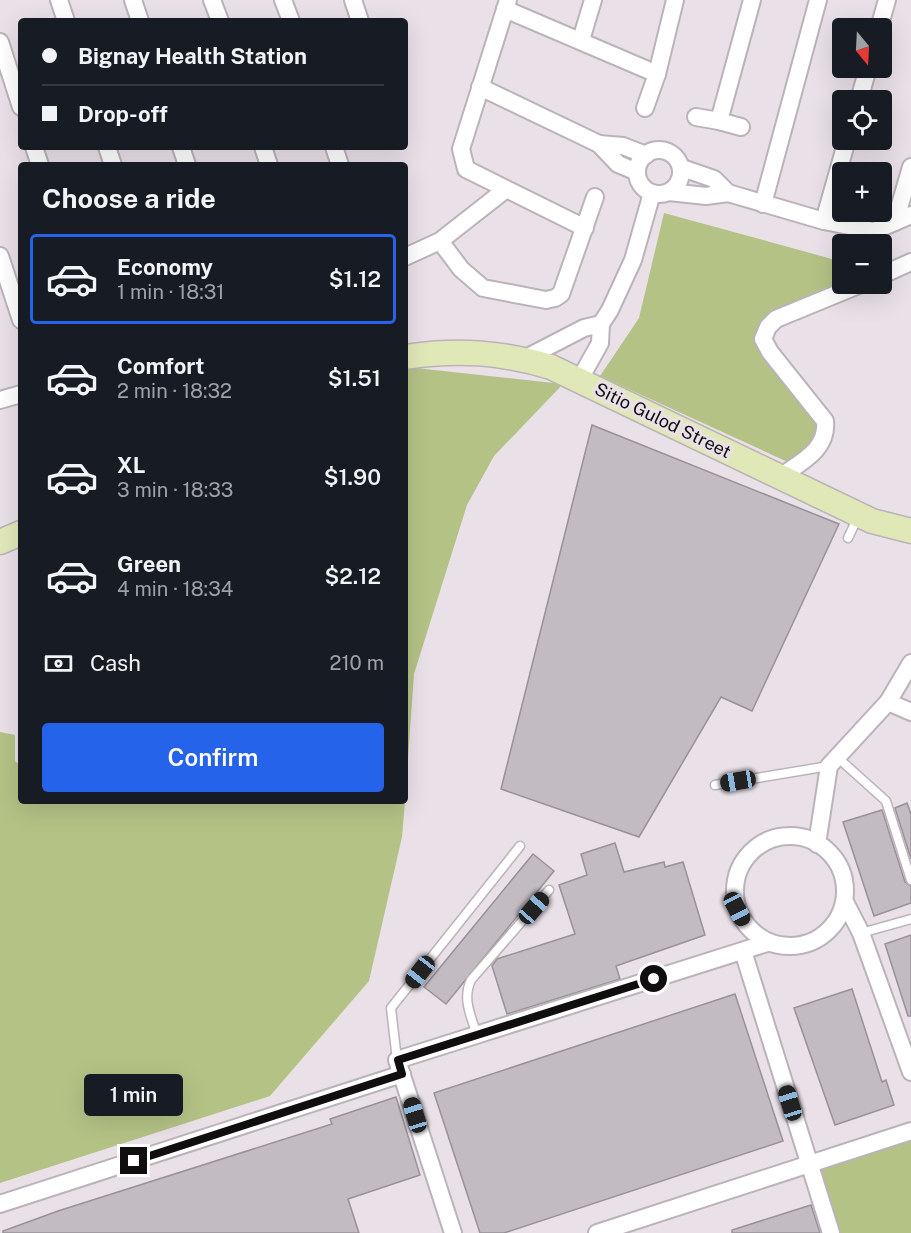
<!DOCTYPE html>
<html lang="en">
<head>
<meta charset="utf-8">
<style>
	:root { --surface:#171b24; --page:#20242c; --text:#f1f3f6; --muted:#9ea1a6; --line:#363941; --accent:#2563eb }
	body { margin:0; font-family:"Public Sans",sans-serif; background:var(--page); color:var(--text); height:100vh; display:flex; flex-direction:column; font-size:22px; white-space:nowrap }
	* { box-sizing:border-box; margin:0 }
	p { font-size:20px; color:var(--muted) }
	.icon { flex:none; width:33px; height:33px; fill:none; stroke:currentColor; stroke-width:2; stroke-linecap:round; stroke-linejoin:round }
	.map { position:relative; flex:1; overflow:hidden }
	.panel { position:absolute; left:18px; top:162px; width:390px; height:642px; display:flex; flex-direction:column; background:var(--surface); border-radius:6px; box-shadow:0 6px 24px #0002 }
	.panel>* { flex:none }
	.top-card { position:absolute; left:18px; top:18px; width:390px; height:132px; border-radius:6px; box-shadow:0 6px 24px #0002; display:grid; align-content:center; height:132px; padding:0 24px; background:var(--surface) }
	.needle { width:39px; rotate:162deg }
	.buttons { position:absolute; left:832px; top:18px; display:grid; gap:12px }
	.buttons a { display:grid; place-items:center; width:60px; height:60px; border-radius:6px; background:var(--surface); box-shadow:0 6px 24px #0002; font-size:30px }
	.end { position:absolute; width:27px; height:27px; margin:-14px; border:8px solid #110e10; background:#fff; box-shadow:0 0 0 3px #fff }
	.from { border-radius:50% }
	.bubble { position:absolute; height:42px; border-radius:6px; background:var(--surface); box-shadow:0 6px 24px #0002; font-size:20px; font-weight:600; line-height:42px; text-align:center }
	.car { position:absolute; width:18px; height:36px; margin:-18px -9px; border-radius:8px; box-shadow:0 0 4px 2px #0007; background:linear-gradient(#222 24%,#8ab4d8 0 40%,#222 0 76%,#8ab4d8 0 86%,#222 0) }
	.top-card b { display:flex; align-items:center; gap:21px; height:57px; font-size:22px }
	.top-card b+b { border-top:2px solid var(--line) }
	.top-card i { width:15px; height:15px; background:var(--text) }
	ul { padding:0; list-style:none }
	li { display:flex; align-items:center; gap:18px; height:90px; margin:0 12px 9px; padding:0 12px; border:3px solid transparent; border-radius:6px }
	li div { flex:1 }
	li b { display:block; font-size:22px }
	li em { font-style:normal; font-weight:600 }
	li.on { border-color:var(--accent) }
	li>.icon { width:54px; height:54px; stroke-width:1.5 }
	h2 { padding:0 24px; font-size:27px; line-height:72px }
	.pay { display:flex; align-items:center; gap:15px; height:66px; padding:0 24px; font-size:22px }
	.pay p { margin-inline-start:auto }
	.action { display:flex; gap:12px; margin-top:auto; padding:12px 24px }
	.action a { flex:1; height:69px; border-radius:6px; background:var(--accent); color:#fff; font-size:24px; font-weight:600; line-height:69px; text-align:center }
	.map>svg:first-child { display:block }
	.green { fill:#b4c286 }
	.building { fill:#c3bbc2; stroke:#999198; stroke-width:1.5 }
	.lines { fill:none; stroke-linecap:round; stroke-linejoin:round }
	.service-casing { stroke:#bbb3ba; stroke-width:11 }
	.minor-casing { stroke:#bbb3ba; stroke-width:20 }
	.secondary-casing { stroke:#bbb3ba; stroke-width:27 }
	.service { stroke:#fff; stroke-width:8 }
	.minor { stroke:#fff; stroke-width:16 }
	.secondary { stroke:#e1e8b8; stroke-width:24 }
	.route { stroke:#110e10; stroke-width:8 }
	.labels { text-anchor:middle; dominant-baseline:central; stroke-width:6; stroke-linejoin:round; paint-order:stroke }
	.street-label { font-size:18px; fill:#110e10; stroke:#eae1e8 }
</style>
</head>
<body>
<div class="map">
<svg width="911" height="1233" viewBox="0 0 911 1233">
	<rect width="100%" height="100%" fill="#eae1e8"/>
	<g class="green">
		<path d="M664,213L843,262V281L769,312L756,337L820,430L814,440L790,463L600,376L639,318Z"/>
		<path d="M416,368L563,384L494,456L467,505L414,674L405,801V369Z"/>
		<path d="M0,732L15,735V761L21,766V801H405L402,837L369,981L270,1096L0,1183Z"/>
		<path d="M911,1140V1233H838L818,1169Z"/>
	</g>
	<g class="building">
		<path d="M592,425L839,524L752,711L721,697L639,837L501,789Z"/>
		<path d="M907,803L911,814V859L895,808Z"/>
		<path d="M882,810L905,882L911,886V903L874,916L843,822Z"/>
		<path d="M615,843L624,872L664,862L665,867L683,862L705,935L616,966L620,979L507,1014L492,966L497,959L575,934L559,885L587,875L581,854Z"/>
		<path d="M533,854L554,871L446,1004L424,987Z"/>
		<path d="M911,935V1016H908L885,944Z"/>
		<path d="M852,989L882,1082L886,1080L894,1105L835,1125L794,1008Z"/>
		<path d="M735,994L783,1141L504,1233H480L434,1093Z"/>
		<path d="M396,1097L420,1175L348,1199L359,1233H3V1231L58,1211L332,1124L330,1119Z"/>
		<path d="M811,1205L820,1233H732V1230Z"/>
	</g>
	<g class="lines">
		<g class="service-casing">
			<g id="service">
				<path d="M848,538L858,517"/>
				<path d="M837,757L886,801L911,880"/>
				<path d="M715,785L829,766"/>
				<path d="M861,933L911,919"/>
				<path d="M477,1035C471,1016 462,999 471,980L549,890"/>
				<path d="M397,1060L391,1008L520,846"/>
			</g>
		</g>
		<g class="minor-casing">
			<g id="minor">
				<path d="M59,0L66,21"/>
				<path d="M133,0L140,21"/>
				<path d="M212,0L220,21"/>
				<path d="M283,0L291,21"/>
				<path d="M353,0L360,21"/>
				<path d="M508,0L461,149L466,169L585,228"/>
				<path d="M505,9L657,74L675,0"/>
				<path d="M879,28L887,0"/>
				<path d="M581,40L593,0"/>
				<path d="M0,42L21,107"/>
				<path d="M480,87L599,144"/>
				<path d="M859,100L868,68"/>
				<path d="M645,108L657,74"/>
				<path d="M696,117L719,121"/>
				<path d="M741,127L719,121L752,0"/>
				<path d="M34,147L40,165"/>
				<path d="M107,147L113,165"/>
				<path d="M181,147L187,165"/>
				<path d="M263,147L269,165"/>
				<path d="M334,147L340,165"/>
				<circle cx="659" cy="172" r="22"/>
				<path d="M637,172L618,164L599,144L623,146L646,155"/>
				<path d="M669,192L706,196L728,193L714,179L682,168"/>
				<path d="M728,193L824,221L874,231L911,215"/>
				<path d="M763,204L818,0"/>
				<path d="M824,221L847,140"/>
				<path d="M895,222L911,167"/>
				<path d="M440,241L461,269L483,288L546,300L555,298L561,294L595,197"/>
				<path d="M0,256L21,320"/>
				<path d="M405,257L440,241L505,190"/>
				<path d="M882,275L911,262"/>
				<path d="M524,359L584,328L601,324"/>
				<path d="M580,379L600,343L601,324L610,310L633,260L652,193"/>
				<path d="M0,400L21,394"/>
				<path d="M780,477C801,462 828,450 825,421L770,352L763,339L768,327L776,319L861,284"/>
				<path d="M888,702L911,712"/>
				<circle cx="790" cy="891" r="55"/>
				<path d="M817,844L829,766L888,702L911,663"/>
				<path d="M845,902L861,933L911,1072"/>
				<path d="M743,951L831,1233"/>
				<path d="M0,1204L402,1074"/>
				<path d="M453,1233L397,1060L767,943"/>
				<path d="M597,1233L911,1131"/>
			</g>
		</g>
		<g class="secondary-casing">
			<g id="secondary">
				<path d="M405,357C458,349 500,352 551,367L872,521L911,531"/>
				<path d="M0,542L21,533"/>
			</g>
		</g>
		<use href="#service" class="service"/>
		<use href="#minor" class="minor"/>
		<use href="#secondary" class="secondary"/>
	</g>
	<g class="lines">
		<path class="route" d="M134,1161L402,1074L398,1060L654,979"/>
	</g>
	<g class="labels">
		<g class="street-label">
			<text transform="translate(663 420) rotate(26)">Sitio Gulod Street</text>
		</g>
	</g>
</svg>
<div class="buttons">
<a><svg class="needle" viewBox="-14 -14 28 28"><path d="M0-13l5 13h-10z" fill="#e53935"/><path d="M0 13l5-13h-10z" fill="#9ea1a6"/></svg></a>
<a><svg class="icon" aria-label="locate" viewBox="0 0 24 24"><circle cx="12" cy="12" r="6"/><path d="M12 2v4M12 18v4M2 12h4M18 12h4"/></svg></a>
<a>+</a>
<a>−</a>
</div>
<i class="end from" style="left:654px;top:979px"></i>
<i class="end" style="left:134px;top:1161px"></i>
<div class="bubble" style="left:84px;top:1074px;width:99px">1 min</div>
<i class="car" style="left:738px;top:781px;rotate:260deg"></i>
<i class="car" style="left:534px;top:908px;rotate:41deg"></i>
<i class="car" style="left:737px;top:909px;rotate:152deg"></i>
<i class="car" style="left:420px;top:972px;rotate:218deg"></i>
<i class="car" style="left:790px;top:1103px;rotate:343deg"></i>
<i class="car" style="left:415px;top:1115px;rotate:343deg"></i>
<div class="top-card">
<b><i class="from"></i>Bignay Health Station</b>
<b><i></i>Drop-off</b>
</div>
<section class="panel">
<h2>Choose a ride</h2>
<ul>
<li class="on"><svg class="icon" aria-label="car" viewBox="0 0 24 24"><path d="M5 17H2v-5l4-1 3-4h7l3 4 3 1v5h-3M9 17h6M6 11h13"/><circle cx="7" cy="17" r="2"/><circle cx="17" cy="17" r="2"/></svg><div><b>Economy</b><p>1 min · 18:31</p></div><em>$1.12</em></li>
<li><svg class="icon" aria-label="car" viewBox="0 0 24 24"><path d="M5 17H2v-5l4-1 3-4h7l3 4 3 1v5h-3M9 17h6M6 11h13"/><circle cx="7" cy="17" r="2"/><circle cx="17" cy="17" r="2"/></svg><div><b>Comfort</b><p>2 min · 18:32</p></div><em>$1.51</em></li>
<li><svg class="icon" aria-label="car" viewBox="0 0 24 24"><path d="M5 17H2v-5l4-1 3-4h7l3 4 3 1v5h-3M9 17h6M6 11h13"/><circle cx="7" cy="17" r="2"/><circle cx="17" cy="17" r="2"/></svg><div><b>XL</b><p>3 min · 18:33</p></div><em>$1.90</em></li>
<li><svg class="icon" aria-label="car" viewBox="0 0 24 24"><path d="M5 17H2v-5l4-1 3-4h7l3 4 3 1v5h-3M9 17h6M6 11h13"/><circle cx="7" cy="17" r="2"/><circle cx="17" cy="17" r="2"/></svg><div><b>Green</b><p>4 min · 18:34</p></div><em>$2.12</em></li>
</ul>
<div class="pay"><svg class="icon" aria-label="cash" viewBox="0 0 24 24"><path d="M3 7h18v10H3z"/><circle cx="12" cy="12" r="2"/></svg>Cash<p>210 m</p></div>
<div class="action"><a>Confirm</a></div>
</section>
</div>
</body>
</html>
